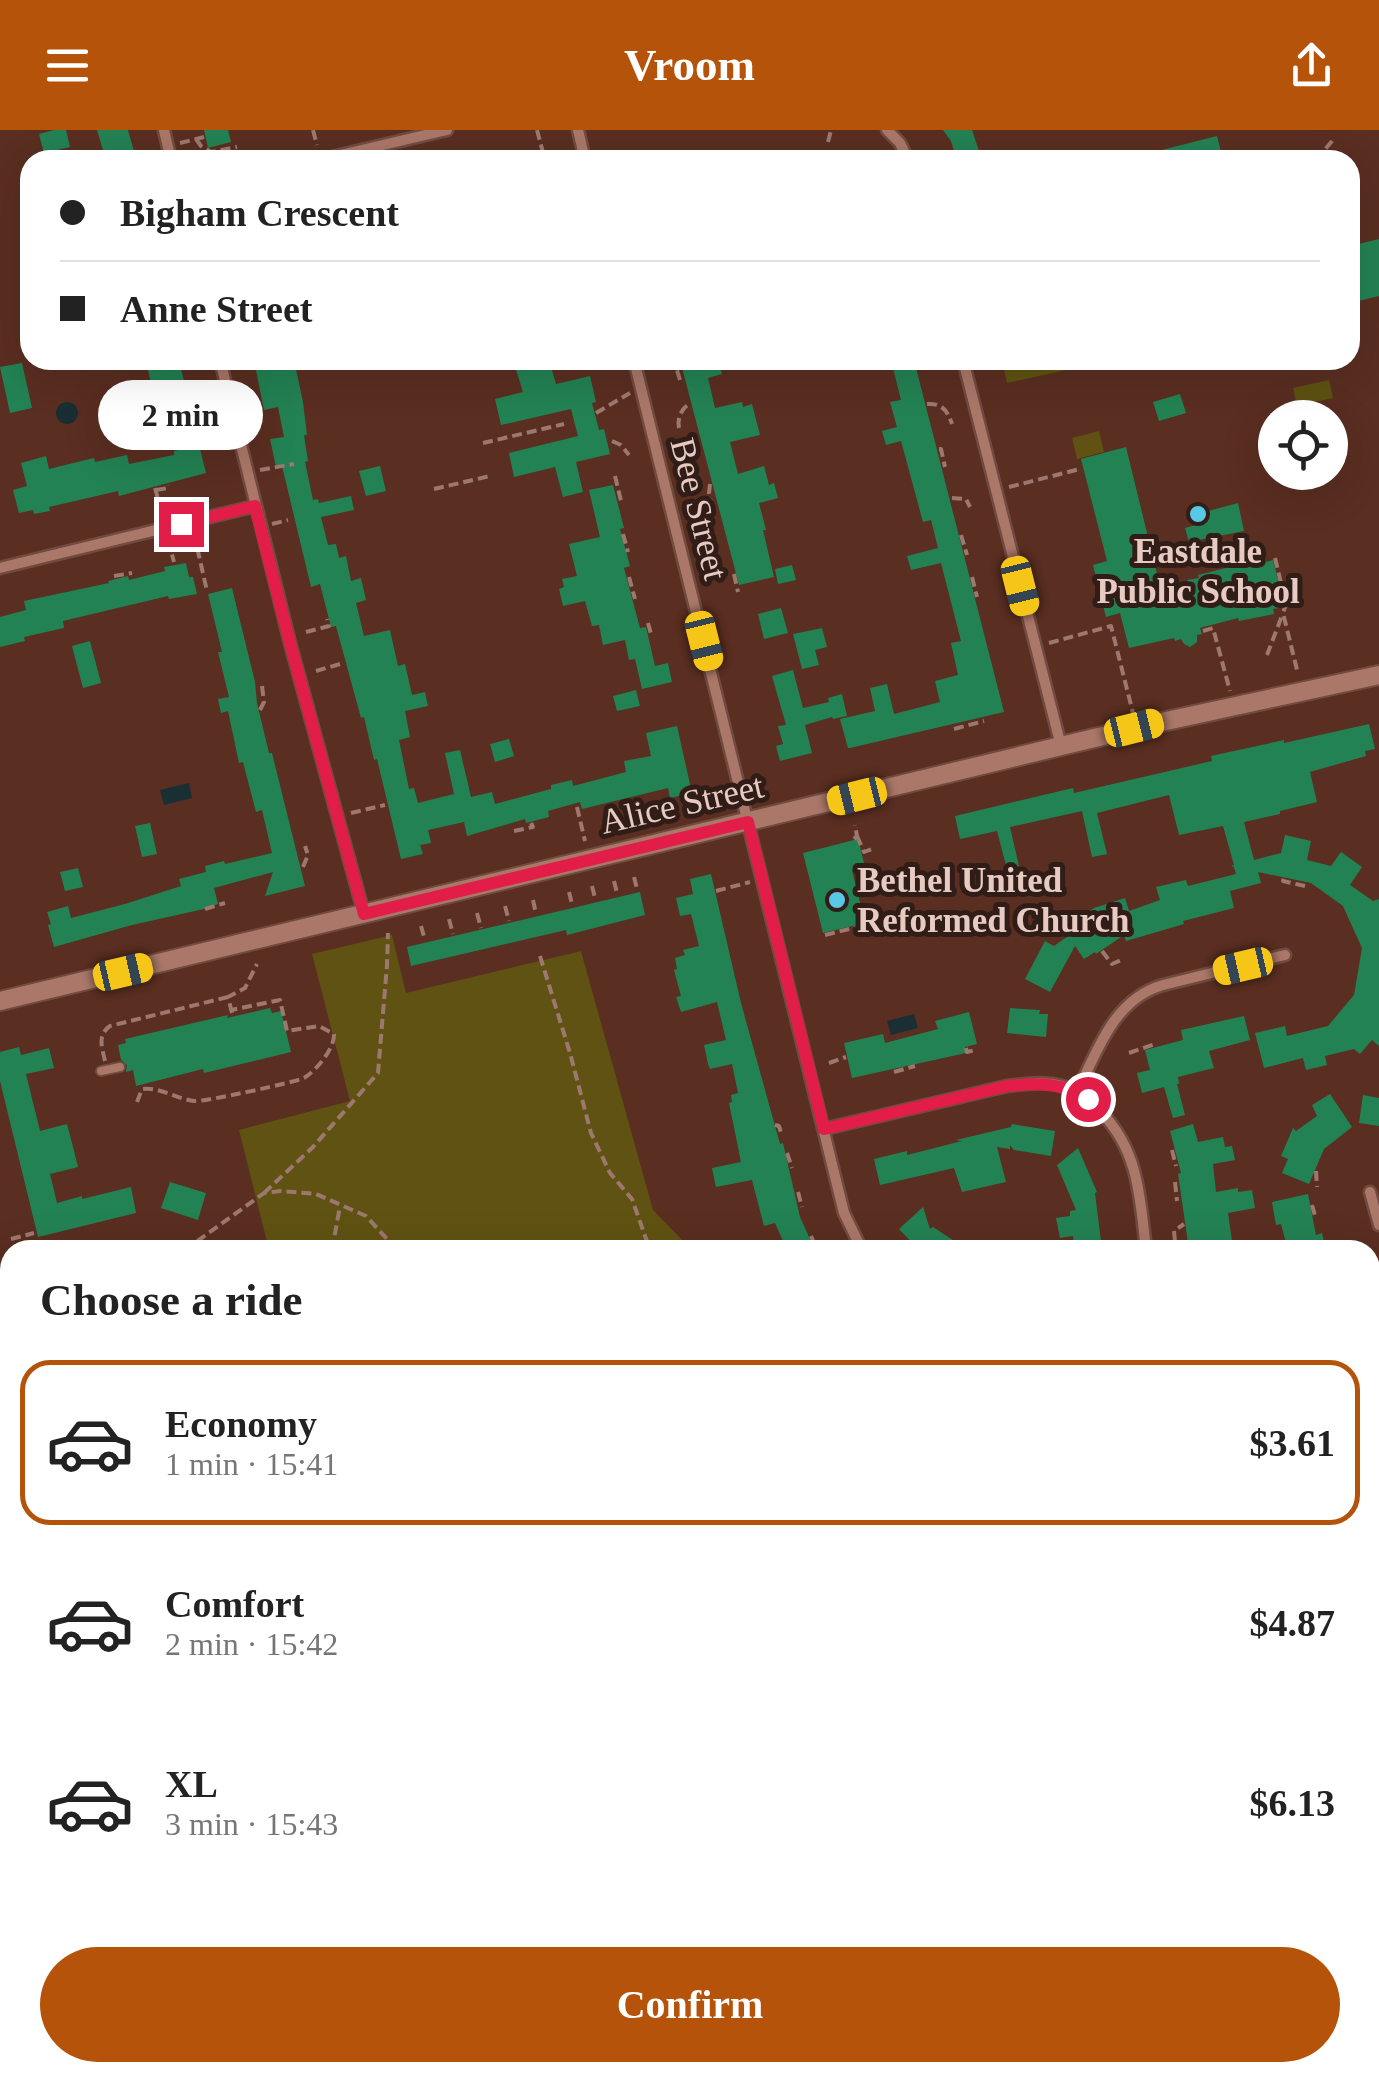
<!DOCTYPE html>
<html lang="en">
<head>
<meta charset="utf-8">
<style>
	:root { --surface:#fff; --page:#f6f6f6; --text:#222; --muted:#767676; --line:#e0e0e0; --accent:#b45309 }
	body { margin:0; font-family:"Times New Roman",serif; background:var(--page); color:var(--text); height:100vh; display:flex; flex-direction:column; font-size:38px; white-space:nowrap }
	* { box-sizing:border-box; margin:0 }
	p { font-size:32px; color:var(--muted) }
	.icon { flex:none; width:55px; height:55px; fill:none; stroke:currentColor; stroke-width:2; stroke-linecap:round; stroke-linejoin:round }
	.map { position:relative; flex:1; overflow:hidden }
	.sheet { position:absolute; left:0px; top:1110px; width:1380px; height:842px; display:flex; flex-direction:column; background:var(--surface); border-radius:30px 30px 0 0; box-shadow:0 10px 40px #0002 }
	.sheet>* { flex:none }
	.banner { position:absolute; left:20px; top:20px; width:1340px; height:220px; border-radius:30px; box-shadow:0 10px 40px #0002; display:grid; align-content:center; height:220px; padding:0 40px; background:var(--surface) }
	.tools { position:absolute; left:1258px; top:270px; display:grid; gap:20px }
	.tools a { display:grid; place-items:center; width:90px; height:90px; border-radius:50%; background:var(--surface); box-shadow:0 10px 40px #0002; font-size:50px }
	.end { position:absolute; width:45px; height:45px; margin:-22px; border:12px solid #e11d48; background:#fff; box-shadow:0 0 0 5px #fff }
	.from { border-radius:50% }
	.bubble { position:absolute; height:70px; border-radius:35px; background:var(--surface); box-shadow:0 10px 40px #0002; font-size:32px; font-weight:700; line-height:70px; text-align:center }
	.car { position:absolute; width:30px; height:60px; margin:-30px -15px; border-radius:12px; box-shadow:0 0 8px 2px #0007; background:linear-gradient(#f5c518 24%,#345 0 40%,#f5c518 0 76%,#345 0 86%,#f5c518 0) }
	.banner b { display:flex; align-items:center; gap:35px; height:95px; font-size:38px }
	.banner b+b { border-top:2px solid var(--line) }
	.banner i { width:25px; height:25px; background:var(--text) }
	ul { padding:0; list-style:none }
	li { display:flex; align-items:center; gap:30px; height:165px; margin:0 20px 15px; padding:0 20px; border:5px solid transparent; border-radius:30px }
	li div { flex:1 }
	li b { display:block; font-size:38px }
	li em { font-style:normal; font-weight:700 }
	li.active { border-color:var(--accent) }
	li>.icon { width:90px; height:90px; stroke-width:1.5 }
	h2 { padding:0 40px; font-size:45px; line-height:120px }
	.action { display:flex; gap:20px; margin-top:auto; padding:20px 40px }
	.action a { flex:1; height:115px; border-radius:60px; background:var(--accent); color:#fff; font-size:40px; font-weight:700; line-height:115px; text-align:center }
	header { display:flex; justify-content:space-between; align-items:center; height:130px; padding:0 40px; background:var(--accent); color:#fff; font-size:45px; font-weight:700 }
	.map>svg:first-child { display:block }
	.green { fill:#5f5212 }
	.water { fill:#1a2f34 }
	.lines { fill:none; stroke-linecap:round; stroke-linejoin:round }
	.stream { stroke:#1a2f34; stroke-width:5 }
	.building { fill:#238253 }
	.service-casing { stroke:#704b40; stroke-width:12 }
	.minor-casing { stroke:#704b40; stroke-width:15 }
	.tertiary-casing { stroke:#704b40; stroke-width:22 }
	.secondary-casing { stroke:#704b40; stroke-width:25 }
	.path { stroke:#9d786e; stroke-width:4; stroke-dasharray:10 5; stroke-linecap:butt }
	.service { stroke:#aa7768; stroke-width:8 }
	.minor { stroke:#aa7768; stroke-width:10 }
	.tertiary { stroke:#aa7768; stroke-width:18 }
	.secondary { stroke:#aa7768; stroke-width:20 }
	.route { stroke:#e11d48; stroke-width:12 }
	.poi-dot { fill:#59c8e4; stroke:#311d17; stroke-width:4 }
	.labels { text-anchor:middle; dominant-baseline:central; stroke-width:10; stroke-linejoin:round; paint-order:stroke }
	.street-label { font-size:35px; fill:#e7cac2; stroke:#311d17 }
	.poi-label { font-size:35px; font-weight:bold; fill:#e7cac2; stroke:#311d17 }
</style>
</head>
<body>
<header><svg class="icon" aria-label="menu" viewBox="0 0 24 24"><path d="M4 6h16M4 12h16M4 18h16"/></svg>Vroom<svg class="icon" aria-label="share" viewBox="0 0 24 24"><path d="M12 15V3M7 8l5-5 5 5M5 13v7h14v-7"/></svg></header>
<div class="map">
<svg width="1379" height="1951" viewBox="0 0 1379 1951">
	<rect width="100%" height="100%" fill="#5a2e21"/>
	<g class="green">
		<path d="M1002,230H1092L1089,235L1007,253Z"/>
		<path d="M1329,250L1333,268L1297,276L1293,258Z"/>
		<path d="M1099,301L1104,322L1077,329L1072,308Z"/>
		<path d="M392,805L406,863L581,821L653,1080L692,1120H269L239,1000L350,971L312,824Z"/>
	</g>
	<g class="water">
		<circle cx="67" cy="283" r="11"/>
		<path d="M189,653L192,668L164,675L160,660Z"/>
		<path d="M914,884L918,898L891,905L887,891Z"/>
	</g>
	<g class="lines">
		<path class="stream" d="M1370,1814L1379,1831"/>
	</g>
	<g class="building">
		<path d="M54,0H66L70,17L44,23L39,4Z"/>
		<path d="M97,0H128L135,25L106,30Z"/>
		<path d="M204,0H228L231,12L208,18Z"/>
		<path d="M943,0H972L982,30H957L951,11Z"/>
		<path d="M1217,6L1223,30H1146V24Z"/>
		<path d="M1379,109V166L1350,173V116Z"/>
		<path d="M254,230H294L303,272L307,305H304L308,331L305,332L313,370L318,369L319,373L351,366L354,380L321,387L328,415L336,414L339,428L346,426L351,451L361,448L366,470L356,473L364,506L390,500L398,536L405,534L412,565L425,562L428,576L405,581L410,607L399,610L409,659L414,658L418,673L454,664L445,623L460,620L471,667L492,662L495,674L551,659V655L572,650L573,656L626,642L624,631L651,626L646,603L677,596L692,663L670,668L668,658L582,679L580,672L548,681L549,687L526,693L525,689L467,706L464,692L428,700L431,713L420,715L423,724L401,729L377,629L374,630L364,587L361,588L336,496L331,497L320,454L311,457L282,336L276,337L270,309L284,307L278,277L264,280Z"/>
		<path d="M513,230H549L556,254L590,246L596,272L592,273L599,300L604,299L610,324L576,332L583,362L563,367L555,337L514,347L509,323L578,306L571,279L501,295L495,269L523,262Z"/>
		<path d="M680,230H718L722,244L708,248L715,278L742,272L743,277L752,274L760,305L730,312L738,344L764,336L769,355L774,353L778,368L759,373L766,400H763L774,447L739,455Z"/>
		<path d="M891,230H914L1004,582L850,618H848L840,589L875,581L870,558L887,554L894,584L940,572L935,551L958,545L951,513L961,511L941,433L911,440L907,426L938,418L931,390L923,392L901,311L886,315L882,301L897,297L890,272L901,270Z"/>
		<path d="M179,232L192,280L159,289L148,240Z"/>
		<path d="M22,233L32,278L10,283L0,237Z"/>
		<path d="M1180,264L1186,283L1159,291L1153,272Z"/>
		<path d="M199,315L206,343L119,366L118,361L49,377L50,381L34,384L33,380L19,383L13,360L27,356L21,333L46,326L49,339L94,328L95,332L127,325L129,334L174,325V321Z"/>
		<path d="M1126,317L1161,460L1188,453L1187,450L1199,448L1198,445L1265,428L1267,432L1273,430L1284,473L1278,474L1279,478L1273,479L1274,484L1239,491L1238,488L1200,498L1202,504L1197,505V512L1190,517L1184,514L1181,509L1175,511L1174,508L1129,518L1120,483L1106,487L1093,435L1107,431L1081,329Z"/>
		<path d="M380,336L386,361L366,366L359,341Z"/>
		<path d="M613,355L624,398L620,399L630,436L624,438L640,498L646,497L655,536L668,533L672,552L642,559L635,529L629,530L625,510L603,515L599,495L592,496L585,471L563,476L559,459L564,457L562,449L577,446L569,414L600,407L589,360Z"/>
		<path d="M1238,373L1244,401L1189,412L1185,398L1199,394L1197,384Z"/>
		<path d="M186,433L189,447H193L197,464L169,469L168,466L63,491L64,498L24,507L25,511L0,517V487L26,480L24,471L109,453L108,451L128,446L129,450L165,441L164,437Z"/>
		<path d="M792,435L796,450L778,454L775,439Z"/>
		<path d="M232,458L255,552L257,573L269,623H272L305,756L265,766L273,742L214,758L218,774L204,779L132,795L54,817L48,795L51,794L47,782L68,776L71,788L125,774L181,756L179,749L206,742L205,736L224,731L225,734L272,723L262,680L256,682L243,632L239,633L228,581L221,583L218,569L229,567L218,522H222L208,464Z"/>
		<path d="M781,478L788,503L764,509L758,484Z"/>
		<path d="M822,498L827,517L815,520L819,535L802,539L793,504Z"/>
		<path d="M90,511L101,553L83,558L72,516Z"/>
		<path d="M793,540L803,578L829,572L828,568L842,564L847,586L833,589L832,587L805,595L812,623L780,631L776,616L783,614L778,596L786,595L772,546Z"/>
		<path d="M636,560L640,576L617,581L613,566Z"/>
		<path d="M1369,594L1375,619L1365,621L1366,626L1310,642L1317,672L1280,681V684L1244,692L1254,730L1281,723L1285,705L1311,711L1307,730L1331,736L1341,722L1362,737L1350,755L1373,771L1379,769V916L1372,910L1360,924L1354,919L1325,926L1327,935L1306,940L1303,928L1264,938L1255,903L1285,896L1287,906L1328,896L1354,865L1362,818L1343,776L1311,753L1258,742L1261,753L1230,761L1234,778L1183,791L1184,794L1126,811L1124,805L1096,824L1095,822L1084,829L1075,816L1050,862L1025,849L1045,811L1054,816L1084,795L1080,788L1094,778L1125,768L1129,781L1160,770L1156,757L1186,750L1188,756L1236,744L1234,737L1231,736L1234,735L1223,696L1179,705L1169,665L1097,683L1107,724L1092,727L1082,681L1010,697L1019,736L1007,739L997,701L960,709L955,686L1073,658L1074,663L1212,631L1211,626L1284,610V613Z"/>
		<path d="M509,609L514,626L495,632L490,614Z"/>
		<path d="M150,693L157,724L142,727L135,696Z"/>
		<path d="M858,709L865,737L852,740L865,793L823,803L803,723Z"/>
		<path d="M78,738L83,757L65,761L60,742Z"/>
		<path d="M711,744L741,873L780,1014L783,1013L800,1087L815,1120H787L775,1093L764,1096L752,1050L716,1057L712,1038L741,1032L729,973L732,972L731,965L738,963L732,934L710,939L708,934L704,915L726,910L717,872L681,882L676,867L681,866L674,840L677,839L675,828L685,825L683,820L699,816L691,784L680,786L676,768L693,764L690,749Z"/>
		<path d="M640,762L645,785L567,805L566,800L411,836L407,817Z"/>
		<path d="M270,878L272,883L281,881L291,922L204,943L203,939L136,956L133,940L126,942L127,935L121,930L118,915L126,913L125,909L228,885L227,888Z"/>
		<path d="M1010,878L1040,880L1039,884H1048L1046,907L1007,903Z"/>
		<path d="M969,882L977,914L965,917L966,923L852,948L844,913L883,904L885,913L938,899L935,891Z"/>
		<path d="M1244,886L1250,910L1209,921L1214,938L1178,947L1179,954H1177L1185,985L1173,988L1164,957L1142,963L1137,943L1150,940L1145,920L1183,910L1181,900Z"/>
		<path d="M19,917L21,925L49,918L54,938L26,944L40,1001L67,994L72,1013L78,1037L50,1044L57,1073L82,1066V1069L131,1057L136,1083L38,1107L0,951V922Z"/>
		<path d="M1330,964L1352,997L1324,1019L1309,1054L1282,1043L1288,1029L1281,1026L1293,998L1296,1001L1317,986L1312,975Z"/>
		<path d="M1363,965L1379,968V996L1359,993Z"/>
		<path d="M1012,994L1055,1001L1051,1026L1014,1020L1010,1015V1019L997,1017L1006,1052L962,1062L954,1038L880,1055L874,1029L907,1021V1025L962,1011L956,1010L1011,997Z"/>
		<path d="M1193,994L1198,1012L1223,1007L1225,1017L1232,1016L1235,1030L1213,1034L1216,1062L1238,1058V1062L1252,1060L1255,1078L1228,1083L1232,1111L1224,1112L1225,1120H1189L1178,1044L1181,1043L1170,1001Z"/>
		<path d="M1078,1018L1097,1062L1095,1063L1101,1111L1074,1115L1073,1106L1060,1108L1056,1088L1070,1086V1081L1076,1080L1057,1035Z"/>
		<path d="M170,1052L206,1063L198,1090L161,1078Z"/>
		<path d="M1308,1064L1316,1105L1322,1103L1326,1120H1288L1281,1094L1276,1095L1272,1072Z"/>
		<path d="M923,1077L930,1099L933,1097L968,1120H919L899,1099Z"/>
	</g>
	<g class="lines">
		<g class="service-casing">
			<g id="service">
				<path d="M101,941L120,937"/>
				<path d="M419,1942L421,1951"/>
				<path d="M819,1942L821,1951"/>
			</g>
		</g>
		<g class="minor-casing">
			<g id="minor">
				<path d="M164,0L171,30"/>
				<path d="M578,0L585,30"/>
				<path d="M887,0L900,13L908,30"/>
				<path d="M319,30L447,0"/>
				<path d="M220,230L290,513L364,784"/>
				<path d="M634,230L844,1083L862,1120"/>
				<path d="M963,230L1061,616"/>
				<path d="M0,438L255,376"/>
				<path d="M1077,962C1098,920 1114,869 1163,855L1285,825"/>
				<path d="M824,999L1007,956C1025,954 1045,951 1062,956C1078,960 1090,970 1101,982C1139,1021 1140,1068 1146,1120"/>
				<path d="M1370,1062L1379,1095"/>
				<path d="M0,1151L10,1191"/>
				<path d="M0,1363H10"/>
				<path d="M1370,1368L1379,1347"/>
				<path d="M1370,1410L1379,1413"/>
				<path d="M1354,1942L1360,1951"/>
			</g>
		</g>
		<g class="tertiary-casing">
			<path id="tertiary" d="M0,871L1157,593L1379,545"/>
		</g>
		<g class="secondary-casing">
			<g id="secondary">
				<path d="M1370,1642L1379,1640"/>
				<path d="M0,1917L10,1915"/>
				<path d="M0,1934L3,1951"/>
			</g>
		</g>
		<g class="path">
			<path d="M313,0L317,15"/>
			<path d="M537,0L545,30"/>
			<path d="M196,9L201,16L211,22L237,17"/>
			<path d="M828,12L831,0"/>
			<path d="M180,13L204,7"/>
			<path d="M700,28L707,27L714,30"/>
			<path d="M952,28L953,30"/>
			<path d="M1316,30L1333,10"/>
			<path d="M162,230H169"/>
			<path d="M680,250L676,237L680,233"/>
			<path d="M927,274C942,273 947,280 952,294"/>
			<path d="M596,283L630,263"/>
			<path d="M679,298C677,289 681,279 689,274"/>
			<path d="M612,311L621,315L629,325"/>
			<path d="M483,313L564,294"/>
			<path d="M939,319H941L945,337"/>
			<path d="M260,340L294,334"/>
			<path d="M615,346L621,371"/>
			<path d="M710,354L709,363L711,373"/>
			<path d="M1009,357L1080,339"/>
			<path d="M155,358L163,387"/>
			<path d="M434,359L490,346"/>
			<path d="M156,360L168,358V355"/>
			<path d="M952,368L966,369L970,377"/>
			<path d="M272,394L288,390"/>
			<path d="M194,404L207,461"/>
			<path d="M623,404L628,422"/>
			<path d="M961,405L967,425"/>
			<path d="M168,410L174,432"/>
			<path d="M1275,428L1286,474L1283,483L1298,544"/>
			<path d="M734,444L738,462"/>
			<path d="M114,446L132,443"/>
			<path d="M629,447L635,469"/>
			<path d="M972,447L977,467"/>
			<path d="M648,493L651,504"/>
			<path d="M1203,501L1213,498L1230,561"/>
			<path d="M306,502L329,496L327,489"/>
			<path d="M1049,513L1111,496L1133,583"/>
			<path d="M1267,525L1283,483"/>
			<path d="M316,541L340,534"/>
			<path d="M260,580L264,572L262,556"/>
			<path d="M954,599L984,591"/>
			<path d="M577,677L585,711"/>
			<path d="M351,683L385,675"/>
			<path d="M514,701L533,697L531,693"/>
			<path d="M857,706L864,722L872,719"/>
			<path d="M854,709L857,706L855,695"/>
			<path d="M303,737L308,725L305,716"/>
			<path d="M634,747L637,759"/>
			<path d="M1284,749L1283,751L1305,756"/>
			<path d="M614,751L617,763"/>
			<path d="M592,756L595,768"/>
			<path d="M716,761L750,752"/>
			<path d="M569,762L572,774"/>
			<path d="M533,770L536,784"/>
			<path d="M505,776L509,791"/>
			<path d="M205,779L225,773"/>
			<path d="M477,783L481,798"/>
			<path d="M449,789L453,804"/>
			<path d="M421,796L425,810"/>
			<path d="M825,805L890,789"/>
			<path d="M1102,821L1112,834L1124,829"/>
			<path d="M540,826L570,923L591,1003L610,1043L632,1069L650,1120"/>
			<path d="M232,883L228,867L245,858L257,834"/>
			<path d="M966,918L967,922L975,920"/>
			<path d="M1129,923L1155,914"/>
			<path d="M105,931C102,917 97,905 110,896L228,867"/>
			<path d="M829,933L846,927"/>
			<path d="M894,942L915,936"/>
			<path d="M137,972L142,959C161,957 176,969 195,971C204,972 296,952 304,948C316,941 335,918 334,904L319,896L287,901L280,870L231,880"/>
			<path d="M775,995L779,996L782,1006"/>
			<path d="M1172,1020L1176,1036"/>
			<path d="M787,1023L792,1038"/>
			<path d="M1316,1041L1317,1057"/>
			<path d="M1175,1052L1177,1071"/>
			<path d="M798,1062L802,1077"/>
			<path d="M264,1063L313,1017L378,943L387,835L388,803"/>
			<path d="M1312,1075L1316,1089"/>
			<path d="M811,1106L817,1120"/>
			<path d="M11,1109L34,1103"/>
			<path d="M1175,1111L1174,1101L1184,1094"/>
			<path d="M1326,1113L1332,1120"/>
			<path d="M912,1116L916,1120"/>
			<path d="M185,1120L264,1063L281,1061L316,1064L366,1086L397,1120"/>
			<path d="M332,1120L340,1076"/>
			<path d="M4,1564L10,1562"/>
			<path d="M0,1609L10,1607"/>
		</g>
		<use href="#service" class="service"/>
		<use href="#minor" class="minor"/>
		<use href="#tertiary" class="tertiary"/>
		<use href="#secondary" class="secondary"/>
	</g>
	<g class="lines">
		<path class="route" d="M181,394L255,376L290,513L364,784L748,692L824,999L1007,956C1036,953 1063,952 1088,969"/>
	</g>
	<g class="poi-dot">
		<circle cx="1198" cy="384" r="10"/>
		<circle cx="837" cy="770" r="10"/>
	</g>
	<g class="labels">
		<g class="street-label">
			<text transform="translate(699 379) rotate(76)">Bee Street</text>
			<text transform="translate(682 674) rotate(-13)">Alice Street</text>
		</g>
		<g class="poi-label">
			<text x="1198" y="421">Eastdale<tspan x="1198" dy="40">Public School</tspan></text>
			<text x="857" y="750" text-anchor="start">Bethel United<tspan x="857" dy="40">Reformed Church</tspan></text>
		</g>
	</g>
</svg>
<div class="tools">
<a><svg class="icon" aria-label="locate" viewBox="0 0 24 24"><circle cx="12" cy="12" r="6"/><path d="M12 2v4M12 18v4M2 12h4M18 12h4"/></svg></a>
</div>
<i class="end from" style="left:1088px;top:969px"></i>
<i class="end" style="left:181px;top:394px"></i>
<div class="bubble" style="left:98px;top:250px;width:165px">2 min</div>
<i class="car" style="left:1020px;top:456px;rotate:166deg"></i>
<i class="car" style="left:704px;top:511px;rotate:166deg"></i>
<i class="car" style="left:1134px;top:598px;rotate:76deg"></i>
<i class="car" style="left:857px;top:666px;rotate:256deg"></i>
<i class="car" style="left:1243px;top:836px;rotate:257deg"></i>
<i class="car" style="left:123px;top:842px;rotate:77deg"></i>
<div class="banner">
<b><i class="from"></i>Bigham Crescent</b>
<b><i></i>Anne Street</b>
</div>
<section class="sheet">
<h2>Choose a ride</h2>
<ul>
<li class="active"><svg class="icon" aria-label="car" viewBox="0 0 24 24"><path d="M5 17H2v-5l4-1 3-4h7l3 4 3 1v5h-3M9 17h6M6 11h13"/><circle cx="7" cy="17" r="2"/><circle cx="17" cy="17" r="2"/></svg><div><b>Economy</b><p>1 min · 15:41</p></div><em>$3.61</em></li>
<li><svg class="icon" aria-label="car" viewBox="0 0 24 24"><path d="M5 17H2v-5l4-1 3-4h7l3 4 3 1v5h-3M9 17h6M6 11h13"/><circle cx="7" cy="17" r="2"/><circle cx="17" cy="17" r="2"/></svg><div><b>Comfort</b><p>2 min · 15:42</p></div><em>$4.87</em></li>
<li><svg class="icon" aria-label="car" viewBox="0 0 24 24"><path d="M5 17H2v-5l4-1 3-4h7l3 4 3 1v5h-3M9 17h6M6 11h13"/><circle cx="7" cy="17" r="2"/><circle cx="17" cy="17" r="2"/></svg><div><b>XL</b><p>3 min · 15:43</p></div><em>$6.13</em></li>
</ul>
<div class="action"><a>Confirm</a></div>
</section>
</div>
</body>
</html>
